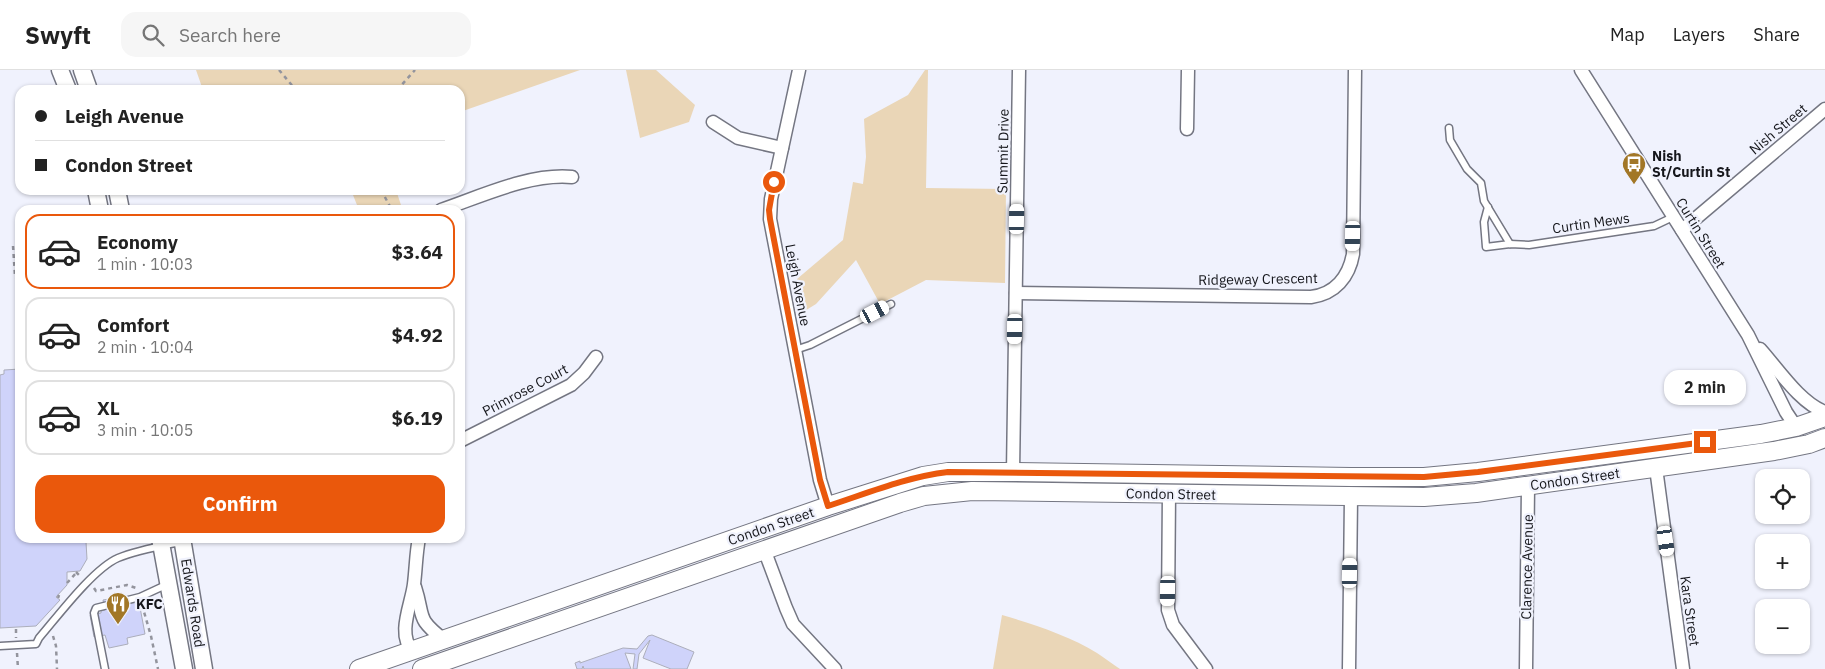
<!DOCTYPE html>
<html lang="en">
<head>
<meta charset="utf-8">
<style>
	:root { --surface:#fff; --page:#f6f6f6; --text:#222; --muted:#767676; --line:#e0e0e0; --accent:#ea580c }
	body { margin:0; font-family:"IBM Plex Sans",sans-serif; background:var(--page); color:var(--text); height:100vh; display:flex; flex-direction:column; font-size:19px; white-space:nowrap }
	* { box-sizing:border-box; margin:0 }
	p { font-size:16px; color:var(--muted) }
	.icon { flex:none; width:28px; height:28px; fill:none; stroke:currentColor; stroke-width:2; stroke-linecap:round; stroke-linejoin:round }
	.map { position:relative; flex:1; overflow:hidden }
	.side { position:absolute; left:15px; top:135px; width:450px; height:338px; display:flex; flex-direction:column; background:var(--surface); border-radius:15px; box-shadow:0 1px 4px #0004 }
	.side>* { flex:none }
	.top-card { position:absolute; left:15px; top:15px; width:450px; height:110px; border-radius:15px; box-shadow:0 1px 4px #0004; display:grid; align-content:center; height:110px; padding:0 20px; background:var(--surface) }
	.controls { position:absolute; left:1755px; top:399px; display:grid; gap:10px }
	.controls a { display:grid; place-items:center; width:55px; height:55px; border-radius:10px; background:var(--surface); box-shadow:0 1px 4px #0004; font-size:25px }
	.end { position:absolute; width:22px; height:22px; margin:-11px; border:6px solid #ea580c; background:#fff; box-shadow:0 0 0 2px #fff }
	.from { border-radius:50% }
	.bubble { position:absolute; height:35px; border-radius:15px; background:var(--surface); box-shadow:0 1px 4px #0004; font-size:16px; font-weight:800; line-height:35px; text-align:center }
	.car { position:absolute; width:15px; height:30px; margin:-15px -8px; border-radius:6px; box-shadow:0 0 4px 1px #0007; background:linear-gradient(#fff 24%,#345 0 40%,#fff 0 76%,#345 0 86%,#fff 0) }
	.top-card b { display:flex; align-items:center; gap:18px; height:48px; font-size:19px }
	.top-card b+b { border-top:1px solid var(--line) }
	.top-card i { width:12px; height:12px; background:var(--text) }
	ul { padding:9px 0 0; list-style:none }
	li { display:flex; align-items:center; gap:15px; height:75px; margin:0 10px 8px; padding:0 10px; border:2px solid var(--line); border-radius:15px }
	li div { flex:1 }
	li b { display:block; font-size:19px }
	li em { font-style:normal; font-weight:800 }
	li.on { border-color:var(--accent) }
	li>.icon { width:45px; height:45px; stroke-width:1.5 }
	.cta { display:flex; gap:10px; margin-top:auto; padding:10px 20px }
	.cta a { flex:1; height:58px; border-radius:15px; background:var(--accent); color:#fff; font-size:20px; font-weight:800; line-height:58px; text-align:center }
	header { display:flex; align-items:center; gap:30px; box-sizing:border-box; height:70px; padding:0 25px; background:var(--surface); border-bottom:1px solid var(--line) }
	header strong { font-size:24px }
	nav { display:flex; gap:28px; margin-inline-start:auto; font-size:18px }
	.search { width:350px; height:45px; background:var(--page); display:flex; align-items:center; gap:12px; box-sizing:border-box; padding:0 18px; border-radius:15px; color:var(--muted); font-size:19px }
	.map>svg:first-child { display:block }
	.green { fill:#ead6b7 }
	.building { fill:#cfd3fa; stroke:#acaebb }
	.lines { fill:none; stroke-linecap:round; stroke-linejoin:round }
	.service-casing { stroke:#747682; stroke-width:9 }
	.minor-casing { stroke:#747682; stroke-width:15 }
	.tertiary-casing { stroke:#747682; stroke-width:19 }
	.secondary-casing { stroke:#747682; stroke-width:20 }
	.path { stroke:#93949d; stroke-width:2.5; stroke-dasharray:4 4; stroke-linecap:butt }
	.service { stroke:#fff; stroke-width:6 }
	.minor { stroke:#fff; stroke-width:12 }
	.tertiary { stroke:#fff; stroke-width:16 }
	.secondary { stroke:#fff; stroke-width:18 }
	.route { stroke:#ea580c; stroke-width:6 }
	.labels { text-anchor:middle; dominant-baseline:central; stroke-width:4.5; stroke-linejoin:round; paint-order:stroke }
	.street-label { font-size:14px; fill:#15161b; stroke:#f0f2fd }
	.poi-label { font-size:14px; font-weight:bold; fill:#15161b; stroke:#f0f2fd; text-anchor:start }
</style>
</head>
<body>
<header>
<strong>Swyft</strong>
<div class="search"><svg class="icon" aria-label="search" viewBox="0 0 24 24"><circle cx="10" cy="10" r="6"/><path d="M15 15l6 6"/></svg>Search here</div>
<nav><a>Map</a><a>Layers</a><a>Share</a></nav>
</header>
<div class="map">
<svg width="1825" height="599" viewBox="0 0 1825 599">
	<rect width="100%" height="100%" fill="#f0f2fd"/>
	<g class="green">
		<path d="M196,0H580L460,42V20H203Z"/>
		<path d="M626,0H656L695,35L689,52L640,68Z"/>
		<path d="M925,0H928L926,118L1006,119L1005,213L926,210L880,234L856,190L816,234L803,242L797,209L843,170L853,112L863,114L866,87L864,49L908,25Z"/>
		<path d="M351,120H396L402,138L395,140H359Z"/>
		<path d="M1002,545C1033,554 1070,566 1097,583C1105,588 1112,594 1120,599H993Z"/>
	</g>
	<g class="building">
		<path d="M20,299V468H81L82,472H86L87,489L80,501L67,502V515L56,527L60,530L36,556L0,558V305L4,304V300Z"/>
		<path d="M116,528L117,536L139,532L145,564L127,568L128,574L109,578L105,565L94,567L90,545L101,543V541L105,540L103,530Z"/>
		<path d="M652,565L694,582L687,599H671L643,588L650,570L639,584L637,599H633L635,584L625,583L631,599H584L583,596L582,599H577L575,593L580,591V593L623,578L637,579L648,566Z"/>
	</g>
	<g class="lines">
		<g class="service-casing">
			<g id="service">
				<path d="M1449,58L1450,70L1467,99L1481,113L1484,131L1510,174"/>
				<path d="M1488,137L1484,152L1486,177L1510,174L1529,175L1654,156L1673,147"/>
				<path d="M795,280L810,275L891,234"/>
				<path d="M0,576L36,574L39,568C58,546 93,499 118,488C137,480 161,476 181,472"/>
				<path d="M105,599L94,543L96,538L140,527L168,514"/>
			</g>
		</g>
		<g class="minor-casing">
			<g id="minor">
				<path d="M799,0L771,129L770,149L820,410L828,436"/>
				<path d="M1581,0L1748,265L1786,342L1796,357"/>
				<path d="M713,52L738,68L782,78"/>
				<path d="M1187,59L1188,0"/>
				<path d="M441,140C482,126 530,103 572,107"/>
				<path d="M1682,160L1825,39"/>
				<path d="M1016,223L1311,227C1335,224 1349,207 1353,184L1355,0"/>
				<path d="M1760,279C1778,299 1800,333 1825,342"/>
				<path d="M460,371L571,315L584,303L596,287"/>
				<path d="M1656,398L1683,599"/>
				<path d="M1013,402L1019,0"/>
				<path d="M1169,423L1168,540L1173,555L1206,599"/>
				<path d="M764,479L786,538L793,554L835,599"/>
				<path d="M415,517C425,548 415,547 444,570"/>
				<path d="M413,581C396,565 412,533 414,514C416,498 416,483 419,468"/>
				<path d="M1349,599L1351,427"/>
				<path d="M1526,599L1528,416"/>
			</g>
		</g>
		<g class="tertiary-casing">
			<g id="tertiary">
				<path d="M60,0L68,20"/>
				<path d="M82,0L89,20"/>
				<path d="M96,120L100,140"/>
				<path d="M117,120L121,140"/>
				<path d="M160,468L184,599"/>
				<path d="M182,468L204,599"/>
			</g>
		</g>
		<g class="secondary-casing">
			<g id="secondary">
				<path d="M359,599L828,436L923,406L948,402H1013L1351,407H1424L1478,402L1761,364L1796,357L1825,347"/>
				<path d="M422,599L900,433L924,426L972,421L1424,427L1476,423L1774,381L1809,374L1825,368"/>
			</g>
		</g>
		<g class="path">
			<path d="M279,0L296,20"/>
			<path d="M397,20L415,0"/>
			<path d="M381,120L392,140"/>
			<path d="M13,176L15,206L20,215"/>
			<path d="M76,502L80,506"/>
			<path d="M67,513L77,502"/>
			<path d="M94,518L96,521L127,515L136,518"/>
			<path d="M58,528L59,525"/>
			<path d="M142,535L151,566L158,599"/>
			<path d="M16,559V568"/>
			<path d="M53,566L56,576L57,599"/>
			<path d="M17,583L18,599"/>
		</g>
		<use href="#service" class="service"/>
		<use href="#minor" class="minor"/>
		<use href="#tertiary" class="tertiary"/>
		<use href="#secondary" class="secondary"/>
	</g>
	<g class="lines">
		<path class="route" d="M774,112L769,140L770,149L820,410L828,436C868,423 906,407 948,402L1424,407L1478,402L1705,372"/>
	</g>
	<defs>
		<g id="bus-pin" transform="scale(1.25)"><path d="M0 17L-7.5 6A9.5 9.5 0 1 1 7.5 6Z" fill="#a27727" stroke="#f0f2fd"/><path d="M-5-6H5V4H4V6H2V4H-2V6H-4V4H-5ZM-3.5-4V0h7V-4ZM-3.5 1.2v1.5H-2V1.2ZM2 1.2v1.5H3.5V1.2Z" fill="#fff"/></g>
		<g id="restaurant-pin" transform="scale(1.25)"><path d="M0 17L-7.5 6A9.5 9.5 0 1 1 7.5 6Z" fill="#a27727" stroke="#f0f2fd"/><path d="M-5-6h1v4h1v-4h1v4h1v-4h1v5L-1.5 .5V6h-2V.5L-5-1ZM5-6V6H3V1.5H1.5Q1.5-4 5-6Z" fill="#fff"/></g>
	</defs>
	<g fill-rule="evenodd">
		<use href="#bus-pin" x="1634" y="94"/>
		<use href="#restaurant-pin" x="118" y="534"/>
	</g>
	<g class="labels">
		<g class="street-label">
			<text transform="translate(1778 59) rotate(-40)">Nish Street</text>
			<text transform="translate(1003 81) rotate(-89)">Summit Drive</text>
			<text transform="translate(1591 153) rotate(-8)">Curtin Mews</text>
			<text transform="translate(1701 163) rotate(58)">Curtin Street</text>
			<text transform="translate(1258 209) rotate(-1)">Ridgeway Crescent</text>
			<text transform="translate(798 215) rotate(79)">Leigh Avenue</text>
			<text transform="translate(525 320) rotate(-28)">Primrose Court</text>
			<text transform="translate(1575 409) rotate(-8)">Condon Street</text>
			<text transform="translate(1171 424) rotate(1)">Condon Street</text>
			<text transform="translate(771 456) rotate(-19)">Condon Street</text>
			<text transform="translate(1527 497) rotate(-89)">Clarence Avenue</text>
			<text transform="translate(193 533) rotate(81)">Edwards Road</text>
			<text transform="translate(1690 541) rotate(82)">Kara Street</text>
		</g>
		<g class="poi-label">
			<text x="1652" y="86">Nish<tspan x="1652" dy="16">St/Curtin St</tspan></text>
			<text x="136" y="534">KFC</text>
		</g>
	</g>
</svg>
<div class="controls">
<a><svg class="icon" aria-label="locate" viewBox="0 0 24 24"><circle cx="12" cy="12" r="6"/><path d="M12 2v4M12 18v4M2 12h4M18 12h4"/></svg></a>
<a>+</a>
<a>−</a>
</div>
<i class="end from" style="left:774px;top:112px"></i>
<i class="end" style="left:1705px;top:372px"></i>
<div class="bubble" style="left:1664px;top:300px;width:82px">2 min</div>
<i class="car" style="left:1017px;top:149px;rotate:1deg"></i>
<i class="car" style="left:1353px;top:166px;rotate:181deg"></i>
<i class="car" style="left:875px;top:242px;rotate:63deg"></i>
<i class="car" style="left:1015px;top:259px;rotate:181deg"></i>
<i class="car" style="left:1666px;top:471px;rotate:172deg"></i>
<i class="car" style="left:1350px;top:503px;rotate:1deg"></i>
<i class="car" style="left:1168px;top:521px;rotate:181deg"></i>
<div class="top-card">
<b><i class="from"></i>Leigh Avenue</b>
<b><i></i>Condon Street</b>
</div>
<section class="side">
<ul>
<li class="on"><svg class="icon" aria-label="car" viewBox="0 0 24 24"><path d="M5 17H2v-5l4-1 3-4h7l3 4 3 1v5h-3M9 17h6M6 11h13"/><circle cx="7" cy="17" r="2"/><circle cx="17" cy="17" r="2"/></svg><div><b>Economy</b><p>1 min · 10:03</p></div><em>$3.64</em></li>
<li><svg class="icon" aria-label="car" viewBox="0 0 24 24"><path d="M5 17H2v-5l4-1 3-4h7l3 4 3 1v5h-3M9 17h6M6 11h13"/><circle cx="7" cy="17" r="2"/><circle cx="17" cy="17" r="2"/></svg><div><b>Comfort</b><p>2 min · 10:04</p></div><em>$4.92</em></li>
<li><svg class="icon" aria-label="car" viewBox="0 0 24 24"><path d="M5 17H2v-5l4-1 3-4h7l3 4 3 1v5h-3M9 17h6M6 11h13"/><circle cx="7" cy="17" r="2"/><circle cx="17" cy="17" r="2"/></svg><div><b>XL</b><p>3 min · 10:05</p></div><em>$6.19</em></li>
</ul>
<div class="cta"><a>Confirm</a></div>
</section>
</div>
</body>
</html>
